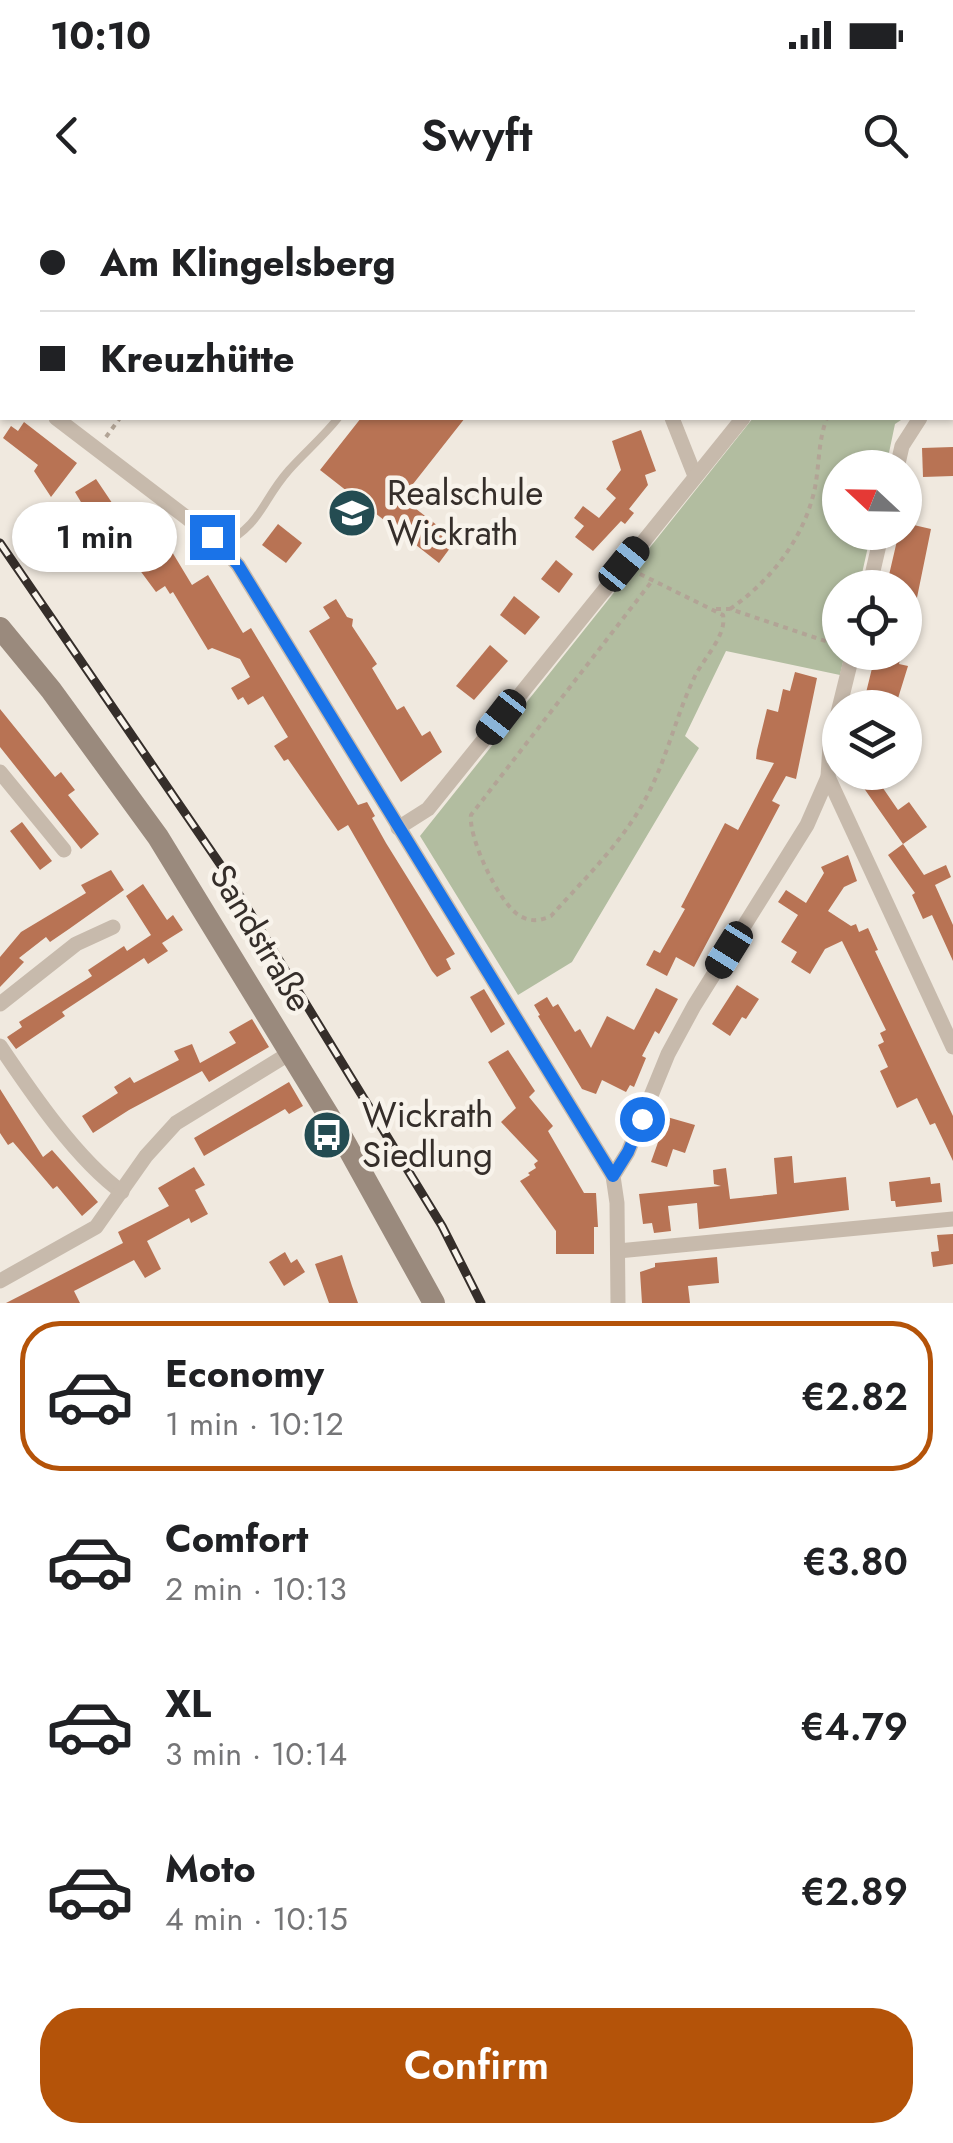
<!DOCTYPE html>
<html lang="en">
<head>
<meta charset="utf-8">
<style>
	:root { --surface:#fff; --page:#f6f6f6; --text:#202124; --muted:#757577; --line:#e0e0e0; --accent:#b45309 }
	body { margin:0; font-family:Jost,sans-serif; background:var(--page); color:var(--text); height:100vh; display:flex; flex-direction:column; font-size:38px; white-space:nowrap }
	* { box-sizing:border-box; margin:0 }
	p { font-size:32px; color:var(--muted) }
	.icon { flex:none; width:55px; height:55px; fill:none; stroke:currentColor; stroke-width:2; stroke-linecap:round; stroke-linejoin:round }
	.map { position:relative; height:1103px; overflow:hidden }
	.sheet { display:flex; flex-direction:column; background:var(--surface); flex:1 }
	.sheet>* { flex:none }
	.top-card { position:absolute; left:0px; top:0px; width:955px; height:220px; box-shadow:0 2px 8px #0004; display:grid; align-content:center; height:220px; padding:0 40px; background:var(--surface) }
	.needle { width:65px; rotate:292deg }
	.fabs { position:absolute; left:822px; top:250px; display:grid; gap:20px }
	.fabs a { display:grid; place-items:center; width:100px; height:100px; border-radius:50%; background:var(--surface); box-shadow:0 2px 8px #0004; font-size:50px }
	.end { position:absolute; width:45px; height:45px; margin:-22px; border:12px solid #1a73e8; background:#fff; box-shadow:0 0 0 5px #fff }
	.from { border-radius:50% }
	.bubble { position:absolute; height:70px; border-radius:35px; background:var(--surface); box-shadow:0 2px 8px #0004; font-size:32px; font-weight:600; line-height:70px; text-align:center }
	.car { position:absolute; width:30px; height:60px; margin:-30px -15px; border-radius:12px; box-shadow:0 0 8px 2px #0007; background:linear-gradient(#222 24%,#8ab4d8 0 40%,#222 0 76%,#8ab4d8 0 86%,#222 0) }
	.top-card b { display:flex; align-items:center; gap:35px; height:95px; font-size:38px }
	.top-card b+b { border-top:2px solid var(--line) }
	.top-card i { width:25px; height:25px; background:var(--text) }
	ul { padding:18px 0 0; list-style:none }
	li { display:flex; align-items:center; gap:30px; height:150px; margin:0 20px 15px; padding:0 20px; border:5px solid transparent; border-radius:40px }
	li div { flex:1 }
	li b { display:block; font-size:38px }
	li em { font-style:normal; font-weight:600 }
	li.on { border-color:var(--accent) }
	li>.icon { width:90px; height:90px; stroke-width:1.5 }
	.primary-button { display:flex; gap:20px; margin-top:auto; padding:20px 40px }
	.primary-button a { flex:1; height:115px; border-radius:40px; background:var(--accent); color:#fff; font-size:40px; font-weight:600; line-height:115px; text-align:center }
	.status { display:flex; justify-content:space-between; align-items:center; height:70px; padding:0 50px; background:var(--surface); direction:ltr }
	.status svg { height:28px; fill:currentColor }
	header { display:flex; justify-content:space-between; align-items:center; height:130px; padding:0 40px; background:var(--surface); font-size:45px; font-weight:600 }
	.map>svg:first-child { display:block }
	.green { fill:#b2bda0 }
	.building { fill:#b87354 }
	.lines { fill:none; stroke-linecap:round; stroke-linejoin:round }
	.path { stroke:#b2a496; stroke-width:4; stroke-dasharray:5 5; stroke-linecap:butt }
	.lane { stroke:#c7baac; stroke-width:8 }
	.street { stroke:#c7baac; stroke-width:15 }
	.secondary { stroke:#9a8a7d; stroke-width:22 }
	.rail-casing { stroke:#352e2a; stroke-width:9 }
	.rail { stroke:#f8f3eb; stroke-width:5; stroke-dasharray:15; stroke-linecap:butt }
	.route { stroke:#1a73e8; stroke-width:12 }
	.labels { text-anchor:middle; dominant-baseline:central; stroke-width:9; stroke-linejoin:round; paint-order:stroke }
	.poi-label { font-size:35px; fill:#352e2a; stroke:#f8f3eb; text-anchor:start }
	.street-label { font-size:35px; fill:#352e2a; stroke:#f8f3eb }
</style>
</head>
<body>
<div class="status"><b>10:10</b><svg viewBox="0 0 49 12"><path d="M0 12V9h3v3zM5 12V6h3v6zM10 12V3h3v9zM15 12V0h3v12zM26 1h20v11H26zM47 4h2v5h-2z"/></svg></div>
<header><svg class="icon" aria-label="back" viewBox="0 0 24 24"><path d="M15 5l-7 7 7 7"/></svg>Swyft<svg class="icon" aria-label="search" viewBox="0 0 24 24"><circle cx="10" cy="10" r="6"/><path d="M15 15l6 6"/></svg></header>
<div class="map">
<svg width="953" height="1103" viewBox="0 0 953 1103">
	<rect width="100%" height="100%" fill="#f0e9df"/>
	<path class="green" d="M753,218H904L895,224L886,267L840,268V332L871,333L859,387L840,388V452L845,453L840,475L726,451L685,536L699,548L572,762L518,795L420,636Z"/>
	<g class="building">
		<path d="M361,218H465L402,298L456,340L439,363L320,270Z"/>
		<path d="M24,222L77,263L51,297L34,271L38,265L3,238L11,226L18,231Z"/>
		<path d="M641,230L656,271L645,275L648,285L629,309L634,313L625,324L621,321L593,351L575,337L584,326L574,318L583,306L599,318L616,298L606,289L621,270L612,241Z"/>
		<path d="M953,247V276L923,277L922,248Z"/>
		<path d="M96,279L137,340L157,327L192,385L208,375L243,433L251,428L358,605L367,602L375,616L372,618L386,643L455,754L446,759L451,769L437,777L432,771L348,625L338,631L288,559L284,561L274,546L288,537L263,496L248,505L243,497L238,500L231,488L250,477L240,459L212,448L208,450L173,392L170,394L165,386L156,392L136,365L132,367L109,330L105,332L101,326L97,329L75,292Z"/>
		<path d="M905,323L931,329L911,427H905V388H886L899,332H905Z"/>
		<path d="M278,324L302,343L286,363L262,345Z"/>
		<path d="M556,360L573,374L559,393L541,379Z"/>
		<path d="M514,396L540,417L525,435L500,415Z"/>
		<path d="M336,399L347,417L353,419L352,426L377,464L372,468L397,510L404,506L422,536L430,531L442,552L401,582L309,431L330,418L323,407Z"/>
		<path d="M490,445L508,461L474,500L456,486Z"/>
		<path d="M876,452H902L899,464L908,466L895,508L863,505Z"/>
		<path d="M795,472L817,478L796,579L786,576L772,601L780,605L694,767L676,757L667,776L646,765L654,750L660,753L685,709L681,707L725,623L738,630L774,563L756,559L757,550L767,509L778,512L783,489L790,491Z"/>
		<path d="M0,509L55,577L61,572L75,590L68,595L99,634L81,649L0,547Z"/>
		<path d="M874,575L898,610L909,602L927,627L903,644L861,584Z"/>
		<path d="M22,622L52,661L40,670L10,631Z"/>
		<path d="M903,644L924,675L946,665L951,677L935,685L953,725V761L932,715L923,719L912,695L915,693L888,655Z"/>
		<path d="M848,655L857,681L844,687L828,711L851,726L856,724L859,732L868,728L878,750L875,751L953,916V961L935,923L930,925L917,898L897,908L880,871L888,867L878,845L884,842L880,833L886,830L842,741L825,749L810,774L791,762L797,752L781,742L798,715L778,702L786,690L806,703L824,673L821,667Z"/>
		<path d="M111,670L124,690L69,729L50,742L46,737L19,758L24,762L0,787V757L21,732L86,693L81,685Z"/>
		<path d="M143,684L167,720L173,715L183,730L162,743L168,751L148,764L144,758L62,812L65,816L16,849L7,837L22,827L19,822L92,776L88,770L124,746L127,751L151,735L126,696Z"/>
		<path d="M737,785L759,799L746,819L742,817L730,836L712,824Z"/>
		<path d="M656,788L678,799L659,834L655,831L642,856L646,858L634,887L630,885L626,892L602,880L596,894L582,889L538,816L540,815L534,805L547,797L553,807L558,804L575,832L580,829L591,848L607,816L634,830Z"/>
		<path d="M484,789L505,824L491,833L470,797Z"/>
		<path d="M252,819L269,847L209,882L202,871L129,910L93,933L82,916L118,893L114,887L130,877L134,883L179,860L174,851L192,844L200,863L236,843L229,832Z"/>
		<path d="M508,850L535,891L529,897L553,926L548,931L584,993H596L598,1027H594V1054H556V1031L520,981L530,975L528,973L536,968L534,964L538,961L501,922L516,908L488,862Z"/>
		<path d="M289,882L303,906L289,914L285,909L204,956L194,938Z"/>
		<path d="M0,889L43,957L52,950L98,1002L82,1016L57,986L53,989L13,942L8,945L0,933Z"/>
		<path d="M667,917L695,925L685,953L673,949L667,967L651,962Z"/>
		<path d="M792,956L794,983L846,977L849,1010L699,1029L697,1003L668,1006L671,1031L654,1033L652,1023L643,1024L639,994L721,986L714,984L713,970L726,968L730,999L777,994L774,958Z"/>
		<path d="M194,967L205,985L195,990L208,1014L191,1023L189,1018L147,1041L161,1069L145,1078L134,1060L74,1091L80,1103H6L123,1043L118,1032L169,1006L158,988Z"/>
		<path d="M930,977L931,984L940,983L942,1002L896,1007L895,1001H891L889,982Z"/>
		<path d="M953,1034V1064L933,1067L931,1052L939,1051L937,1035Z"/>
		<path d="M285,1052L291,1063L297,1059L305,1072L284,1086L269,1062Z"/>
		<path d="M342,1055L352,1086L358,1103H329L315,1064Z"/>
		<path d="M717,1057L719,1083L688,1086L690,1103H642L640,1072L655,1067V1063Z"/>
	</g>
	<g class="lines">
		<g class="path">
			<path d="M220,2L221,0"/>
			<path d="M106,237L120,218"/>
			<path d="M640,374L723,415C727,435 704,458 695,476C677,513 668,554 650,590C627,638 586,677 551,716C540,721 531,722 520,716C499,704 468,637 471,615L652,381"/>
			<path d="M716,409H730L840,446"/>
			<path d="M730,409C769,382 801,342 813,296C820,270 817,243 827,218"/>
		</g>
		<g class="lane">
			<path d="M952,34H953"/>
			<path d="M952,112L953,111"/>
			<path d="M221,346C264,322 260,303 289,270C305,252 323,237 338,218"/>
		</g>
		<g class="street">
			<path d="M585,0L586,2"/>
			<path d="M0,175L2,177"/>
			<path d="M56,218L212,337L238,365L613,976"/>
			<path d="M672,218L695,276"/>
			<path d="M897,268L902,246L920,218"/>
			<path d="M869,388L882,332"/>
			<path d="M0,572L64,650"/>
			<path d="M828,577L953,847"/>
			<path d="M398,628L428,609L743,218"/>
			<path d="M0,804L76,744L113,727"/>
			<path d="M0,846C31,892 77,960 122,992"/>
			<path d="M618,1051L953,1019"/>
			<path d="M0,1081L96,1027L146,956L176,923L290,853"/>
			<path d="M618,1103L617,1003L613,976L628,952L668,854L694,806L807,625L828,577L830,545L853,452"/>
		</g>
		<g class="secondary">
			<path d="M841,0L842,2"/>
			<path d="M952,194L953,195"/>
			<path d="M0,428L51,490L158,637L343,939L434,1103"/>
		</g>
		<g class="rail-casing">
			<path id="rail" d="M0,343L222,667L442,1026L481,1103"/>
		</g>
		<use href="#rail" class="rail"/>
	</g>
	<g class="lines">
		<path class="route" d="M212,337L238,365L613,976L628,952L642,919"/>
	</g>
	<defs>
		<g id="school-disc" transform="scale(2.5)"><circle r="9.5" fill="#244c52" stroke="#f8f3eb"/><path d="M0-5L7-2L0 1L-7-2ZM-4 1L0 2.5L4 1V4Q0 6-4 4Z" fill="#fff"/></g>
		<g id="bus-disc" transform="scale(2.5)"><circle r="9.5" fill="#244c52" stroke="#f8f3eb"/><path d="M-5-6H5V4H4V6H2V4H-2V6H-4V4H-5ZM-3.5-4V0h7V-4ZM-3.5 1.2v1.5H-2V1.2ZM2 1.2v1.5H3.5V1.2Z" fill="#fff"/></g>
	</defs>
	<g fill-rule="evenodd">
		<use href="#school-disc" x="352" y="313"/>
		<use href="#bus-disc" x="327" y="935"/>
	</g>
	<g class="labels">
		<g class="poi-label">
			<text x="387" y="293">Realschule<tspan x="387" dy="40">Wickrath</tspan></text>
			<text x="362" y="915">Wickrath<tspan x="362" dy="40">Siedlung</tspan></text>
		</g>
		<g class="street-label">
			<text transform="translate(261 738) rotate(59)">Sandstraße</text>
		</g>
	</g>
</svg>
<div class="fabs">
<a><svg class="needle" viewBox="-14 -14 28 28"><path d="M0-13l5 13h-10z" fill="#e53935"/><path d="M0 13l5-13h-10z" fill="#757577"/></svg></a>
<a><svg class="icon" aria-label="locate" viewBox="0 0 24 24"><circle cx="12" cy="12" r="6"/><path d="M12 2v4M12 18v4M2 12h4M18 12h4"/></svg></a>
<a><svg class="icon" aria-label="layers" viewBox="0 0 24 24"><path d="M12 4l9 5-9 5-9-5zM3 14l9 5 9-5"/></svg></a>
</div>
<i class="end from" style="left:642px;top:919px"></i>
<i class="end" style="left:212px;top:337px"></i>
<div class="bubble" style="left:12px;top:302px;width:165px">1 min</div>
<i class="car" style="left:624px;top:364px;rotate:39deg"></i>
<i class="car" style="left:501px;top:517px;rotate:218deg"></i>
<i class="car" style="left:729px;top:750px;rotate:212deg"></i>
<div class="top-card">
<b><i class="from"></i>Am Klingelsberg</b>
<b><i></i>Kreuzhütte</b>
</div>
</div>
<section class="sheet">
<ul>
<li class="on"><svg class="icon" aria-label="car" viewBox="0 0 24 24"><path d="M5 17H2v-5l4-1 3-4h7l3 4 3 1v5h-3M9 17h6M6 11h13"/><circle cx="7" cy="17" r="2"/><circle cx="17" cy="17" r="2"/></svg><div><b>Economy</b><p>1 min · 10:12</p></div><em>€2.82</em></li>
<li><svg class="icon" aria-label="car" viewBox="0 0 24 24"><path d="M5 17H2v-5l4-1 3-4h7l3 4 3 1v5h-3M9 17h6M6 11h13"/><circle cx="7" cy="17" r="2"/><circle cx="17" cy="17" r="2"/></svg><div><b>Comfort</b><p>2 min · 10:13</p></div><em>€3.80</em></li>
<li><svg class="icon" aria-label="car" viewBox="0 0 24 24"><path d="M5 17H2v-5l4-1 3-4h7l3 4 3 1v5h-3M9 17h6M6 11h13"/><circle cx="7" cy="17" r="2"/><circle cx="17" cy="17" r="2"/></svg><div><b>XL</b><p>3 min · 10:14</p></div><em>€4.79</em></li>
<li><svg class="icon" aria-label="car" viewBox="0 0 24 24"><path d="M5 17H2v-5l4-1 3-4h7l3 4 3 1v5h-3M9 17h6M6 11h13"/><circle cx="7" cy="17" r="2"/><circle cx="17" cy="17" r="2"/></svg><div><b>Moto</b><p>4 min · 10:15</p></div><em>€2.89</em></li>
</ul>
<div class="primary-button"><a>Confirm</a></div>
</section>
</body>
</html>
